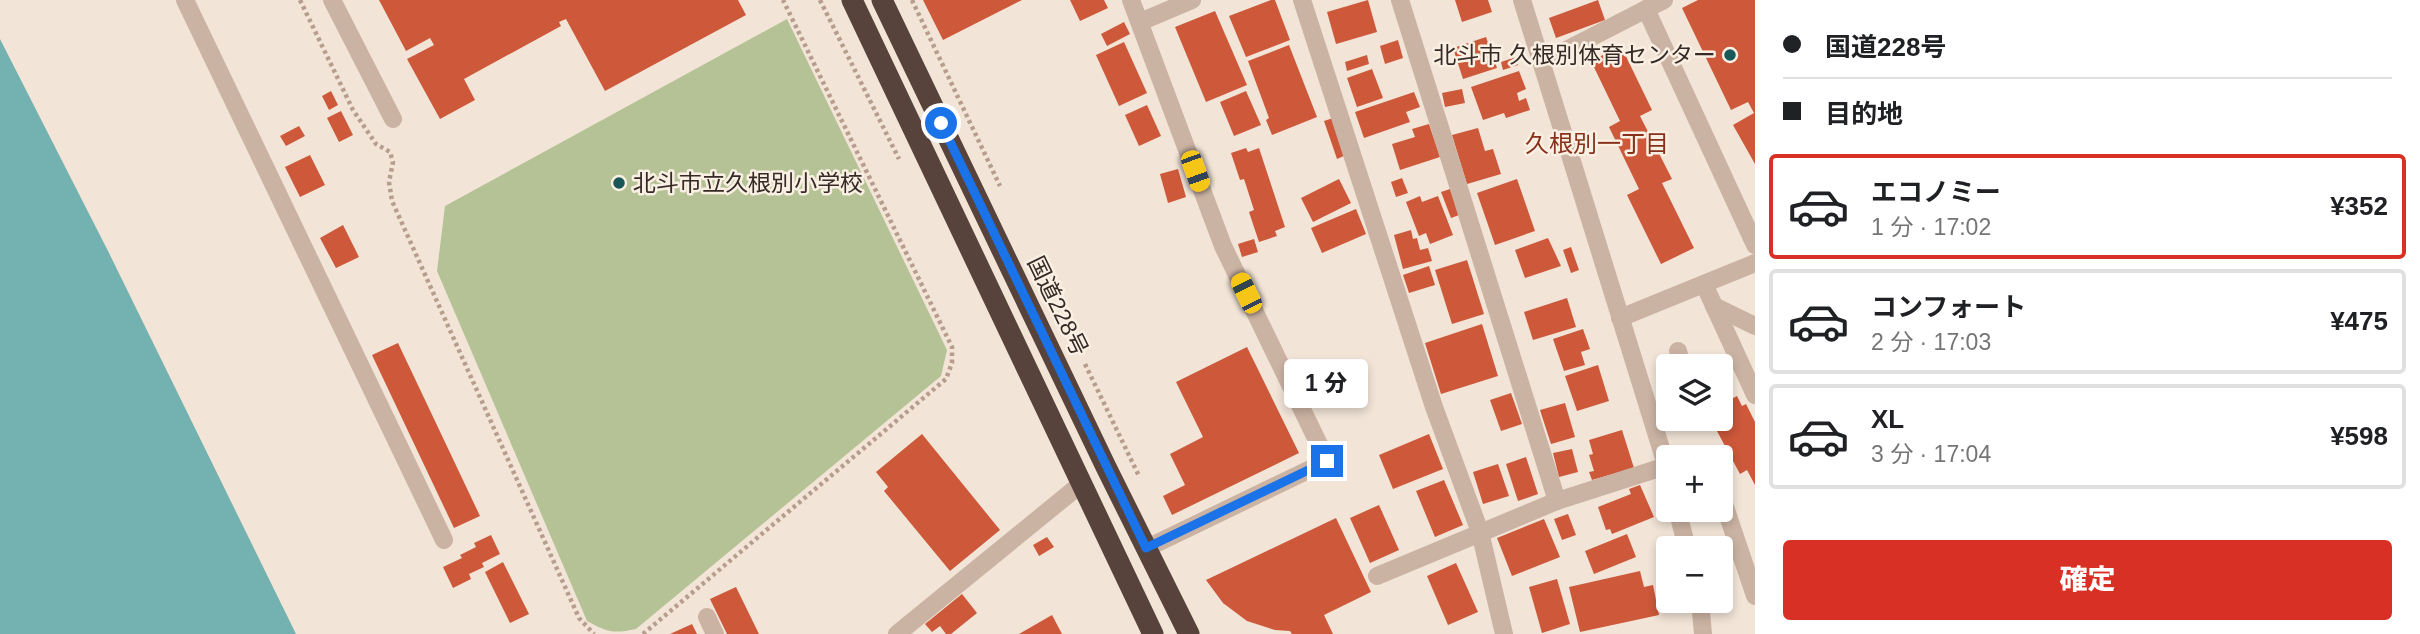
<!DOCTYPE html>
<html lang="ja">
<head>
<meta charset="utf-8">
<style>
	:root { --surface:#fff; --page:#f6f6f6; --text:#202124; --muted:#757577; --line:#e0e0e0; --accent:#d93025 }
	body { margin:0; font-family:Arial,"Noto Sans JP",sans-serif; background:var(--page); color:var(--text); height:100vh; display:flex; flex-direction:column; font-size:26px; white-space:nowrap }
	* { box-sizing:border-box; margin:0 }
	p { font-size:23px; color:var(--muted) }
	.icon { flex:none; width:38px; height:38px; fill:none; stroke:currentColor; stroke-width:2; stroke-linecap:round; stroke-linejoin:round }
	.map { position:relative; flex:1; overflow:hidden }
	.drawer { display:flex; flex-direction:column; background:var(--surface); width:665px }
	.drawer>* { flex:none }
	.banner { display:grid; align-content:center; height:154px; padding:0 28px; background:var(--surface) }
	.buttons { position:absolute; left:1656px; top:354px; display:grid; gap:14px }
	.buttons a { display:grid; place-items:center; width:77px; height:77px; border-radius:7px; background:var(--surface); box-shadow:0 4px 10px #0003; font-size:35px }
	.end { position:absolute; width:32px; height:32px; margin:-16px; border:9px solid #1a73e8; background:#fff; box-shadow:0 0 0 4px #fff }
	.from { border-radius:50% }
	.bubble { position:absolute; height:49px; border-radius:7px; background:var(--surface); box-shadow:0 4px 10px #0003; font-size:23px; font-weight:800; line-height:49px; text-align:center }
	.car { position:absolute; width:21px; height:42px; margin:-21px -10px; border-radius:9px; box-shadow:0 0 5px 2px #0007; background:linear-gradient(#f5c518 24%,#345 0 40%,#f5c518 0 76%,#345 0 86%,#f5c518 0) }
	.banner b { display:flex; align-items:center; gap:24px; height:66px; font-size:26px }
	.banner b+b { border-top:2px solid var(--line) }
	.banner i { width:18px; height:18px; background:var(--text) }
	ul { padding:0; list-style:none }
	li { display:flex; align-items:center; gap:21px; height:105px; margin:0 14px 10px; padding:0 14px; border:4px solid var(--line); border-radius:7px }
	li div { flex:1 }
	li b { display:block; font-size:26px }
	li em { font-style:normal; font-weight:800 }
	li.current { border-color:var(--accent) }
	li>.icon { width:63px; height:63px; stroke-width:1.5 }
	.action { display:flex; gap:14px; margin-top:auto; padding:14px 28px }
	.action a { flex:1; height:80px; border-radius:7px; background:var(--accent); color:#fff; font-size:28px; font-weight:800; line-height:80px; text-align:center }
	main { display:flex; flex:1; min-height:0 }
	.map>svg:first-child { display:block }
	.green { fill:#b5c296 }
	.water { fill:#74b1b1 }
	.building { fill:#cd583a }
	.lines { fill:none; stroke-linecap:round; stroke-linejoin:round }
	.path { stroke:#b79d8d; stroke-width:4.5; stroke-dasharray:3.5 3.5; stroke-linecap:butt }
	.minor { stroke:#cbb3a3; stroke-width:18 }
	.highway { stroke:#57433c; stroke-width:21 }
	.route { stroke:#1a73e8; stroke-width:9 }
	.poi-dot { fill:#195759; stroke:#faefe3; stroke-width:2.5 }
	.labels { text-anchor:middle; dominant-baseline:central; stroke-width:5; stroke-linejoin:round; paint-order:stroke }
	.poi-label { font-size:23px; fill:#352a25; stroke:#faefe3; text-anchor:end }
	.street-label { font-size:23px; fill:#352a25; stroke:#faefe3 }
	.neighbourhood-label { font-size:24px; fill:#88301a; stroke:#faefe3 }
</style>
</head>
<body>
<main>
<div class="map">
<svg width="1755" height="634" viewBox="0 0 1755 634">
	<rect width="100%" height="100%" fill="#f2e4d7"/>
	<path class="green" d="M787,19L947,350L941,376L636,629C613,634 607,632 587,621L437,271L445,206Z"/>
	<path class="water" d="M0,39L108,251L296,634H0Z"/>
	<g class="building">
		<path d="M379,0H738L746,15L605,91L566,19L559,22L561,26L464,79L475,100L440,119L407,59L434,45L430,38L406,51Z"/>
		<path d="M923,0H1022L943,40Z"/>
		<path d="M1070,0H1104L1108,8L1080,21Z"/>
		<path d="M1271,0H1275L1290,40L1246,57L1229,16Z"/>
		<path d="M1368,0L1377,32L1336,44L1327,12Z"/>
		<path d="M1455,0H1488L1492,12L1462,22Z"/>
		<path d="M1598,0L1605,20L1556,38L1549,18Z"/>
		<path d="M1698,0H1755V164L1733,125L1754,113L1748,102L1731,110L1682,8Z"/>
		<path d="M1215,11L1247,85L1206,102L1175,27Z"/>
		<path d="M1124,22L1130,34L1107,46L1101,34Z"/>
		<path d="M1486,37L1497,68L1463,79L1453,48Z"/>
		<path d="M1398,40L1403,58L1385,64L1380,46Z"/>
		<path d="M1124,42L1147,93L1119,106L1096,55Z"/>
		<path d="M1289,45L1317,117L1272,135L1266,120L1269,118L1248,61Z"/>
		<path d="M1621,46L1652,110L1640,116L1672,179L1662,183L1694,248L1661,264L1627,195L1639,189L1609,127L1620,121L1591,61Z"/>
		<path d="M1367,55L1369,64L1347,71L1345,62Z"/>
		<path d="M1516,57L1518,65L1503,70L1501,62Z"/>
		<path d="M1372,69L1383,98L1357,107L1347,78Z"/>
		<path d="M1519,71L1526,89L1517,93L1519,101L1526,98L1530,110L1506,118L1504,113L1483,120L1471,87Z"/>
		<path d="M1462,89L1465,103L1445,107L1442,93Z"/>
		<path d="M331,91L338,105L329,110L322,96Z"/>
		<path d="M1246,91L1261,125L1234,136L1220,102Z"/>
		<path d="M1414,92L1420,107L1406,112L1410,122L1364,138L1355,112Z"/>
		<path d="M1147,105L1161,136L1139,146L1125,115Z"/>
		<path d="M341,111L353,135L339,142L327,118Z"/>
		<path d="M1333,118L1346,155L1337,159L1324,121Z"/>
		<path d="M1429,124L1440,157L1400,170L1392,144L1415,137L1412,129Z"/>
		<path d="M299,126L305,136L286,146L280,136Z"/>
		<path d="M1478,128L1485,151L1493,149L1501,174L1467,184L1452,135Z"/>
		<path d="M1246,148L1248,152L1259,148L1285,227L1275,231L1277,236L1259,242L1249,212L1254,210L1244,179L1240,180L1231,153Z"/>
		<path d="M310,155L325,185L300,197L285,167Z"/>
		<path d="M1178,169L1186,197L1168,203L1160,174Z"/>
		<path d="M1402,178L1408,193L1396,197L1391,182Z"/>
		<path d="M1339,179L1351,203L1313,222L1301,198Z"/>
		<path d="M1517,179L1535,231L1495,245L1477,193Z"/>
		<path d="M1450,189L1459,215L1451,218L1441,192Z"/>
		<path d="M1420,196L1422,202L1438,196L1453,235L1430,244L1426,233L1419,236L1406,202Z"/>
		<path d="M1356,209L1366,234L1322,253L1311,228Z"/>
		<path d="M343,225L359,257L336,268L320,238Z"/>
		<path d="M1411,230L1413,239L1417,238L1420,250L1428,248L1432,261L1403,269L1394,235Z"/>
		<path d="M1548,238L1561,266L1525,278L1515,250Z"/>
		<path d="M1254,239L1258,252L1242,257L1238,244Z"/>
		<path d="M1571,247L1579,270L1571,273L1563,250Z"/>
		<path d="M1467,260L1484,314L1452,324L1435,270Z"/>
		<path d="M1429,266L1435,285L1409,293L1403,275Z"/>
		<path d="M1567,298L1576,327L1533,340L1524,312Z"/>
		<path d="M1482,324L1498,376L1441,394L1425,343Z"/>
		<path d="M1583,329L1590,349L1581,352L1585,365L1564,371L1553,339Z"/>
		<path d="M398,343L480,516L454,528L372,355Z"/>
		<path d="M1247,347L1299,453L1172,515L1163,496L1185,485L1170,454L1203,437L1176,382Z"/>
		<path d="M1598,365L1609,401L1577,411L1565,376Z"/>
		<path d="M1511,393L1522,424L1501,431L1490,400Z"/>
		<path d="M1737,396L1742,406L1746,404L1755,422V485L1747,470L1740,474L1710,418H1720V405Z"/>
		<path d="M1565,403L1575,437L1551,444L1540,410Z"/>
		<path d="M1622,430L1634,468L1592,480L1589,472L1594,471L1589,455L1593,454L1589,440Z"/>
		<path d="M922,434L1000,530L950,571L884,491L888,487L876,472Z"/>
		<path d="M1429,434L1443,469L1393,489L1379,455Z"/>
		<path d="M1572,449L1578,472L1559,477L1553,453Z"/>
		<path d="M1526,457L1538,494L1518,501L1506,464Z"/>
		<path d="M1498,464L1509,496L1483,504L1473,472Z"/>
		<path d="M1444,480L1463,525L1435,537L1416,491Z"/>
		<path d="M1640,485L1654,517L1612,534L1610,529L1606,530L1598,507L1631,494L1629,489Z"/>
		<path d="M1379,505L1399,550L1370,563L1350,518Z"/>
		<path d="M1568,514L1576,535L1562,540L1554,519Z"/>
		<path d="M1336,518L1371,592L1324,615L1333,634H1292L1290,631L1275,630L1247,621L1223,603L1206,580Z"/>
		<path d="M1544,519L1560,557L1512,576L1497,538Z"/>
		<path d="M1627,534L1636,557L1594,574L1585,551Z"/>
		<path d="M491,535L500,554L482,563L484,567L469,574L471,579L453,588L443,567L462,558L460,555L476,547L474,543Z"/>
		<path d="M1047,537L1054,547L1039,556L1033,545Z"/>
		<path d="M503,562L529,614L510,623L485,572Z"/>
		<path d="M1456,563L1478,612L1448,625L1427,576Z"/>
		<path d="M1640,571L1644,587L1653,585L1659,615L1580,632L1569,587Z"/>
		<path d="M1557,579L1570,624L1542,633L1529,587Z"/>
		<path d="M736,587L759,634H727L710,599Z"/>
		<path d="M962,594L977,613L951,634H946L940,626L932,632L925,624Z"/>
		<path d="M1052,615L1062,634H1019Z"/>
		<path d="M692,624L697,634H670Z"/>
	</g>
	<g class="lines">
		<g class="path">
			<path d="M300,0L353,110L376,144L390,152L393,162L389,182L392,201L579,618L594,634"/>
			<path d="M820,0L899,159"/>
			<path d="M912,0L1000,186"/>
			<path d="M1085,364L1139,476"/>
			<path d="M643,634L946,379L952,363V347L783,0"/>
		</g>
		<g class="minor">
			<path d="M185,0L444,540"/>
			<path d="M332,0L393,119"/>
			<path d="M1131,0L1223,246L1327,461L1147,548"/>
			<path d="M1302,0L1434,407L1480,532L1504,634"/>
			<path d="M1400,0L1557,501"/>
			<path d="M1522,0L1668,471"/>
			<path d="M1646,9L1755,245"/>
			<path d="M1140,22L1192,0"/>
			<path d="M1543,62L1664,0"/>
			<path d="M1704,284L1755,395"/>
			<path d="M1714,306L1755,326"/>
			<path d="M1620,318L1755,263"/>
			<path d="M1678,351L1682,366"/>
			<path d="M1720,492L1755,596"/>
			<path d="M1677,509L1687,548"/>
			<path d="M1377,576L1557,501L1666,466"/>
			<path d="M1700,600L1703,634"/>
			<path d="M707,617L715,634"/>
			<path d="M897,634L1081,484"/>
		</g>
		<g class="highway">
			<path d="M852,0L1153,634"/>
			<path d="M882,0L1106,467L1189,634"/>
		</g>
	</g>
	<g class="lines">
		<path class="route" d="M941,123L1146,548L1327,461"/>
	</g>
	<g class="poi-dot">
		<circle cx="1730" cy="55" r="7"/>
		<circle cx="619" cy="183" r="7"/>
	</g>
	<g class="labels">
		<g class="poi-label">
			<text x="1716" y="55">北斗市 久根別体育センター</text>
			<text x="633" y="183" text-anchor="start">北斗市立久根別小学校</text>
		</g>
		<g class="street-label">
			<text transform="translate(1058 306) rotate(64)">国道228号</text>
		</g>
		<g class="neighbourhood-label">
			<text x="1597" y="143">久根別一丁目</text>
		</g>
	</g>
</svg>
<div class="buttons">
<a><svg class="icon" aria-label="layers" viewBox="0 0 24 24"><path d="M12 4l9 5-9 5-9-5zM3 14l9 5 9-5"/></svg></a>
<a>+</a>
<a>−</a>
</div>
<i class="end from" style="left:941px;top:123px"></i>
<i class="end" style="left:1327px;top:461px"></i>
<div class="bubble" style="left:1284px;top:359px;width:84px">1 分</div>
<i class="car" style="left:1195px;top:171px;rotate:160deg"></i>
<i class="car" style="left:1246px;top:293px;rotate:334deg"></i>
</div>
<section class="drawer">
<div class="banner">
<b><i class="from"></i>国道228号</b>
<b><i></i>目的地</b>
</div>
<ul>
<li class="current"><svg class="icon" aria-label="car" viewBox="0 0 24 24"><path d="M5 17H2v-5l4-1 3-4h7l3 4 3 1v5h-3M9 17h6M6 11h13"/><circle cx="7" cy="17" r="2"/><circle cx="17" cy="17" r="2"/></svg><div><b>エコノミー</b><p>1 分 · 17:02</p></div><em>¥352</em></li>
<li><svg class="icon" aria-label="car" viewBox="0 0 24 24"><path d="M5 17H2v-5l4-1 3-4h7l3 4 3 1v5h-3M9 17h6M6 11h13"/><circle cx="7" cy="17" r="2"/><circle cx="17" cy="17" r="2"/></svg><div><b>コンフォート</b><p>2 分 · 17:03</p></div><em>¥475</em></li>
<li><svg class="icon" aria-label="car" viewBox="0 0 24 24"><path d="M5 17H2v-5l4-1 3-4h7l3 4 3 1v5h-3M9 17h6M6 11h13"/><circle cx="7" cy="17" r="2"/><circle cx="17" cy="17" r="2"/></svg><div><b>XL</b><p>3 分 · 17:04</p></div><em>¥598</em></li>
</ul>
<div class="action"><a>確定</a></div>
</section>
</main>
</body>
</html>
